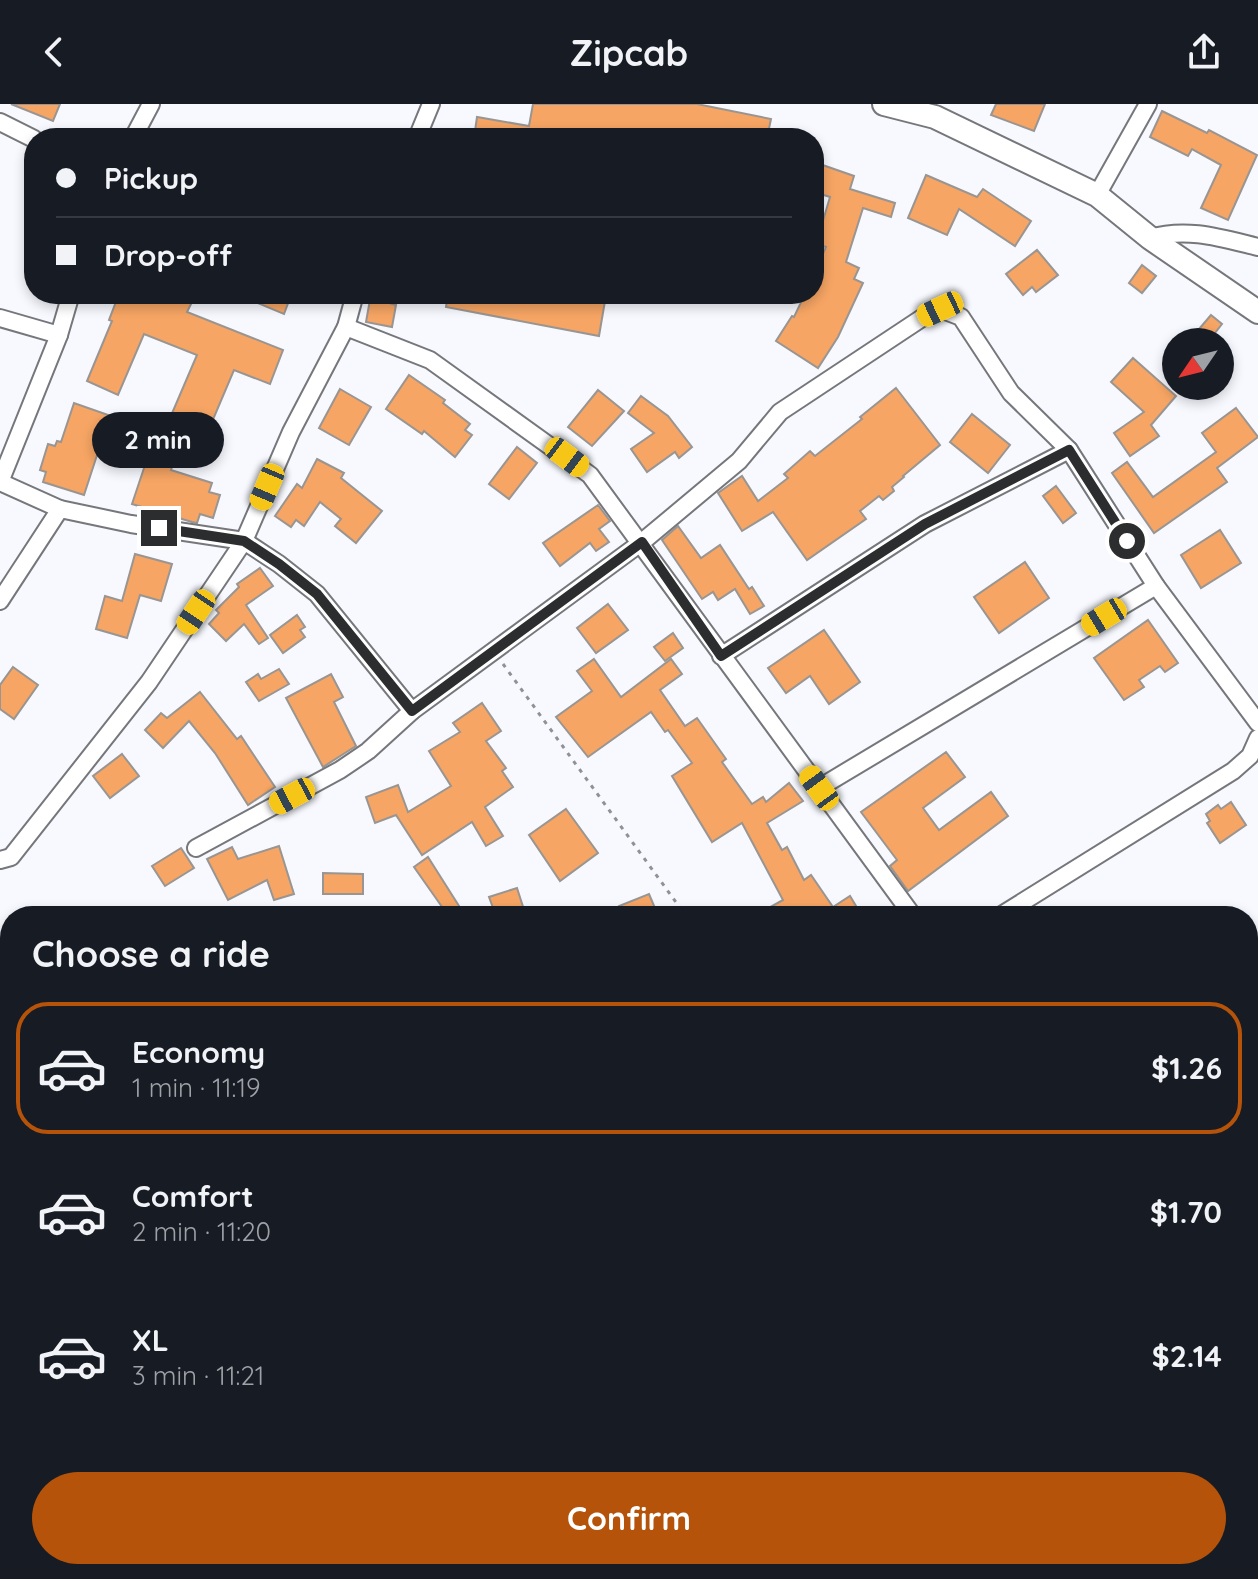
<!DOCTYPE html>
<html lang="en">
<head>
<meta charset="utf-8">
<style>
	:root { --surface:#171b24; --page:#20242c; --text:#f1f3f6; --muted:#9ea1a6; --line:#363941; --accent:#b45309 }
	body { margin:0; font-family:Quicksand,sans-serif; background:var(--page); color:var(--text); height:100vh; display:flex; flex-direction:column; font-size:30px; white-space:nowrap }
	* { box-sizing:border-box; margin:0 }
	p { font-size:26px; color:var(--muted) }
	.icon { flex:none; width:44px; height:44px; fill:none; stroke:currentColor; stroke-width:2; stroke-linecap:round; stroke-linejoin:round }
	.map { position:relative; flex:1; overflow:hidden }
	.details { position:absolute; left:0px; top:802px; width:1258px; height:674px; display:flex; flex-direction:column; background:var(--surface); border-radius:32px 32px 0 0; box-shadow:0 4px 12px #0003 }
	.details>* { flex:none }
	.guide { position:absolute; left:24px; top:24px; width:800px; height:176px; border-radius:32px; box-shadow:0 4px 12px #0003; display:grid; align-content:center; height:176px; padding:0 32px; background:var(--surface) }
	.needle { width:52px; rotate:235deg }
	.controls { position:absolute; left:1162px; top:224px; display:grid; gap:16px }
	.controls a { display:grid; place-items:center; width:72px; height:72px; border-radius:50%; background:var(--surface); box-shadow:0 4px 12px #0003; font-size:40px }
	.end { position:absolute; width:36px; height:36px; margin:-18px; border:10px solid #2c2d2f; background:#fff; box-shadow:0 0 0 4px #fff }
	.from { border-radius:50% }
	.bubble { position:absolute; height:56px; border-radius:28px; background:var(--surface); box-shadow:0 4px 12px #0003; font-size:26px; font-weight:800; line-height:56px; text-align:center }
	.car { position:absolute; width:24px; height:48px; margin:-24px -12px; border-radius:10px; box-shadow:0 0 6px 2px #0007; background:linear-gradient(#f5c518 24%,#345 0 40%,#f5c518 0 76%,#345 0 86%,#f5c518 0) }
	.guide b { display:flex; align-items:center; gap:28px; height:76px; font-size:30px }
	.guide b+b { border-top:2px solid var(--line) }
	.guide i { width:20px; height:20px; background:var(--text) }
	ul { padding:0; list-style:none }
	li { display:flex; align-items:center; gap:24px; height:132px; margin:0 16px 12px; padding:0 16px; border:4px solid transparent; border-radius:32px }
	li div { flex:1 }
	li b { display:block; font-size:30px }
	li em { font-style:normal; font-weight:800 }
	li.current { border-color:var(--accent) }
	li>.icon { width:72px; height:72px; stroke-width:1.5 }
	h2 { padding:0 32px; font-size:36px; line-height:96px }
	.button { display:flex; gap:16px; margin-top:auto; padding:16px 32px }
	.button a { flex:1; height:92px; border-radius:48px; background:var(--accent); color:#fff; font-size:32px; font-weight:800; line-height:92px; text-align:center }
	header { display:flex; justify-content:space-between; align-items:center; height:104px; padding:0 32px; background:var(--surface); font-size:36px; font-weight:800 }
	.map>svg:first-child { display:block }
	.building { fill:#f6a564; stroke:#999592; stroke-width:2 }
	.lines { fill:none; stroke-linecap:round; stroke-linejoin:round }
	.street-casing { stroke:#75777b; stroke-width:20 }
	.secondary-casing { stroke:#75777b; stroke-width:26 }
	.path { stroke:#909195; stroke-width:3; stroke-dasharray:4 6; stroke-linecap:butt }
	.street { stroke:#fff; stroke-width:16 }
	.secondary { stroke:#fff; stroke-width:22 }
	.route { stroke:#2c2d2f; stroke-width:10 }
</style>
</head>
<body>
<header><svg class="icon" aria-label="back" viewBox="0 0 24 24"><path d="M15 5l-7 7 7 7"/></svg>Zipcab<svg class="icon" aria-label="share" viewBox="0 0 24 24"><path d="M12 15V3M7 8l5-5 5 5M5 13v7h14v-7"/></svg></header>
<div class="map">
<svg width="1258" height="1475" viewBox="0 0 1258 1475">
	<rect width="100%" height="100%" fill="#f7f9fe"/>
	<g class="building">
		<path d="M11,0H60L53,17Z"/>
		<path d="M533,0H697L771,15L767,34H684L654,28V34H474L477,13L529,22Z"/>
		<path d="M996,0H1045L1034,27L991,11Z"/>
		<path d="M1162,7L1207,29L1209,26L1257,51L1228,116L1201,104L1221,61L1192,45L1188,52L1150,33Z"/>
		<path d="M814,58L854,72L850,85L895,99L891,113L863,104L846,158L859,164L854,175L863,179L838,233L818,264L776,237L792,212L794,213L805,190H814V170L826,143L816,140L830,93L814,88Z"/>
		<path d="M926,71L977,93L983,85L1031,117L1015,142L959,105L947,131L908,114Z"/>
		<path d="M1037,146L1058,171L1036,188L1032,183L1023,191L1006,170Z"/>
		<path d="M1142,161L1156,172L1142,189L1129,179Z"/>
		<path d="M119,190H196L187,208L283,246L270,280L234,266L209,325L188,316L171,366L212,379L209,388L220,391L213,414L200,410L197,419L192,418L132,400L152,340L109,324L103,344L100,342L84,391L43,378L46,368L40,366L48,340L55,342L57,337L61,338L74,299L168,332L175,316L170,314L197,251L144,230L118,291L87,277L112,217L109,216Z"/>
		<path d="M236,190H281L290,194L284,210Z"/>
		<path d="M371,190H391L389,199L396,201L392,223L366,218Z"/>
		<path d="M448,190H568L605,197L599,232L446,203Z"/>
		<path d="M1211,211L1222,220L1208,238H1202L1194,231Z"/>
		<path d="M1133,254L1176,292L1151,321L1159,332L1130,352L1114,329L1144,308L1111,278Z"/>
		<path d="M409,271L445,296L443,299L470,320L465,326L472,331L455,353L424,327L422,330L386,305Z"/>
		<path d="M896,284L940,341L903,372L904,373L892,383L894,387L883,396L879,392L860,407L866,415L807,456L773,408L742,427L718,389L742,372L758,397L788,374L784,370L810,347L815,352L862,315L860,313Z"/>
		<path d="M340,285L371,303L349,341L319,324Z"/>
		<path d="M598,286L624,307L592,342L568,323Z"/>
		<path d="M641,292L668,312L692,343L679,354L675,348L647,368L631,345L654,329L628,309Z"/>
		<path d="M1236,304L1258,333L1217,364L1227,378L1154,429L1112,369L1127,358L1153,393L1216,348L1202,329Z"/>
		<path d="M972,310L1010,341L988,369L950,338Z"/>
		<path d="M517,343L537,359L509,395L489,380Z"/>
		<path d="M317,355L344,369L341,374L382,407L356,439L335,422L341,415L320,398L304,422L296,416L291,423L275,412L297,380L302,384Z"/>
		<path d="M1056,382L1076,409L1063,419L1043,392Z"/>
		<path d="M598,401L610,417L599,425L609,438L596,447L590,439L560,462L543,439Z"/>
		<path d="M678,422L701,454L720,441L749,485L752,483L764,502L750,510L735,485L718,496L713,488L702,495L662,436Z"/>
		<path d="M1220,426L1241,459L1201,484L1181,451Z"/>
		<path d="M135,450L172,460L161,497L140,491L127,534L96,525L105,492L122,497Z"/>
		<path d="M1025,458L1049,494L999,529L974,493Z"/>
		<path d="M260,464L273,482L246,501L268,534L259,540L244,520L226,537L209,520L219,509L216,506L239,483L237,480Z"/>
		<path d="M608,500L628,526L596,549L577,524Z"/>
		<path d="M297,511L305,523L300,526L305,533L283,549L270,531Z"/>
		<path d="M1148,516L1178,559L1165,568L1160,562L1139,576L1144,583L1124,596L1094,554Z"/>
		<path d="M824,526L860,578L829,600L810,572L786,589L768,564Z"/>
		<path d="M673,529L683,544L665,557L654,543Z"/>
		<path d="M594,555L621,593L671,555L682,570L660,586L685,622L697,614L726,655L722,658L752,700L763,693L766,698L789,679L803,697L767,719L782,746L787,743L804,776L811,771L833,803L850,792L862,812H754L783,796L742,719L712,738L672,672L692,659L668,626L665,628L651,608L588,653L556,613L592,587L577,567Z"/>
		<path d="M13,563L38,581L14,615L0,605V581Z"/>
		<path d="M279,565L289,580L259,597L246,578L258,570L261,575Z"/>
		<path d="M331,570L343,593L334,598L356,642L323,663L286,594Z"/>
		<path d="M200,588L237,635L241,632L275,683L248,701L215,649L189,617L163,644L145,626L161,609L167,614Z"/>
		<path d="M482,599L501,627L486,637L506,664L502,667L513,683L485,703L503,732L486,742L472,718L422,751L396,711L375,719L366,693L398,681L408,708L451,682L429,647L460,628L453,619Z"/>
		<path d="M946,648L965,673L923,704L939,726L991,688L1008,712L908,787L890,762L897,756L861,708Z"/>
		<path d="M122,650L139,672L110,694L93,672Z"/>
		<path d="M1231,698L1246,721L1220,739L1207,719L1210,717L1206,710L1218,701L1221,705Z"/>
		<path d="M566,705L598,749L560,777L529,731Z"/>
		<path d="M279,742L294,790L274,796L267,776L228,796L207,755L232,743L238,755Z"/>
		<path d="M181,744L194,764L165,782L152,762Z"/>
		<path d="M428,753L459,802L447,810L414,763Z"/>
		<path d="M323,769L363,770V790H323Z"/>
		<path d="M517,784L526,812H496L489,793Z"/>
		<path d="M649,790L657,809L649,812H623L619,802Z"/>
	</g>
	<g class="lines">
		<g class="street-casing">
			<g id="street">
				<path d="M0,18L34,35"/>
				<path d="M133,34L151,0"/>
				<path d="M417,34L431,0"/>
				<path d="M1097,91L1148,0"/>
				<path d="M1150,134C1187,123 1221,134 1258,143"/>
				<path d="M0,214L59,231"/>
				<path d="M346,223L430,256L590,371L913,812"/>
				<path d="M0,378L60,405L131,420L244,437L279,460L317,490L412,607"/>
				<path d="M0,378L59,231L71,190"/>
				<path d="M0,497L60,405"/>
				<path d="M721,552L925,420L1069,346"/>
				<path d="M819,684L1156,482"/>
				<path d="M196,744L340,666L368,647L412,607L642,438L739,357L780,308L925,212L940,205L961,213L1011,289L1069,346L1156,482L1258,619"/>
				<path d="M0,756L11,753L149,578L244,437L291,328L346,223L355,190"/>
				<path d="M1000,812L1233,667L1250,652L1258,634"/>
				<path d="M1248,874L1258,868"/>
				<path d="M1248,1061L1258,1055"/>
				<path d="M1248,1084L1258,1087"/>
			</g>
		</g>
		<g class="secondary-casing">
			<path id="secondary" d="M884,0L935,13L1097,91L1150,134L1258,208"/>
		</g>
		<g class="path">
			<path d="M503,560L686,812"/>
			<path d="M0,1270L10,1271"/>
			<path d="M969,1466L1067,1475"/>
			<path d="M431,1475L432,1466"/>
			<path d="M772,1475L773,1466"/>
		</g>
		<use href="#street" class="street"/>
		<use href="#secondary" class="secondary"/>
	</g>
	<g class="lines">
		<path class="route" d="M159,424L244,437L279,460L317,490L412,607L642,438L721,552L925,420L1069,346L1127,437"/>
	</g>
</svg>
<div class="controls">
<a><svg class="needle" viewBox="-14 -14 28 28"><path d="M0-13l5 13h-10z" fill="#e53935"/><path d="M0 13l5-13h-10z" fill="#9ea1a6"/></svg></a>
</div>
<i class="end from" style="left:1127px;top:437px"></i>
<i class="end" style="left:159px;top:424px"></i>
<div class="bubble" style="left:92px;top:308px;width:132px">2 min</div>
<i class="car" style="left:940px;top:205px;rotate:245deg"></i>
<i class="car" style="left:567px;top:353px;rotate:127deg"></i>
<i class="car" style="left:267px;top:383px;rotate:203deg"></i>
<i class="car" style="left:196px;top:508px;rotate:214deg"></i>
<i class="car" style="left:1104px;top:513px;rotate:239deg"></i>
<i class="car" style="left:819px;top:684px;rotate:324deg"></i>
<i class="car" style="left:292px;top:692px;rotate:242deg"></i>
<div class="guide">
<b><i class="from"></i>Pickup</b>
<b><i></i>Drop-off</b>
</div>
<section class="details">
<h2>Choose a ride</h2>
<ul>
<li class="current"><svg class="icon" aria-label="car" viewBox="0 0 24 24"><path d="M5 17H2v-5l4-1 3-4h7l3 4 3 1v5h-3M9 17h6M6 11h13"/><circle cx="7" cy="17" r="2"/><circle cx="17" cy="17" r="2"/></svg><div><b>Economy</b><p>1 min · 11:19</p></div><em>$1.26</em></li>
<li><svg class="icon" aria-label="car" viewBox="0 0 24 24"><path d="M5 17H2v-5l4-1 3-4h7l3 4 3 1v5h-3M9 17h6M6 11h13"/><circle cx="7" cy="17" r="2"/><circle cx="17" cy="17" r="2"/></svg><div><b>Comfort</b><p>2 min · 11:20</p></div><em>$1.70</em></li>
<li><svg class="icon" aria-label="car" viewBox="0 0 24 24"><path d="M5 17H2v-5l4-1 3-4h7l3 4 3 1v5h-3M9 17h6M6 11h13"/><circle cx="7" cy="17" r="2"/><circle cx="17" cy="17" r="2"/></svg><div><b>XL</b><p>3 min · 11:21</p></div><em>$2.14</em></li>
</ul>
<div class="button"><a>Confirm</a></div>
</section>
</div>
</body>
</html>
